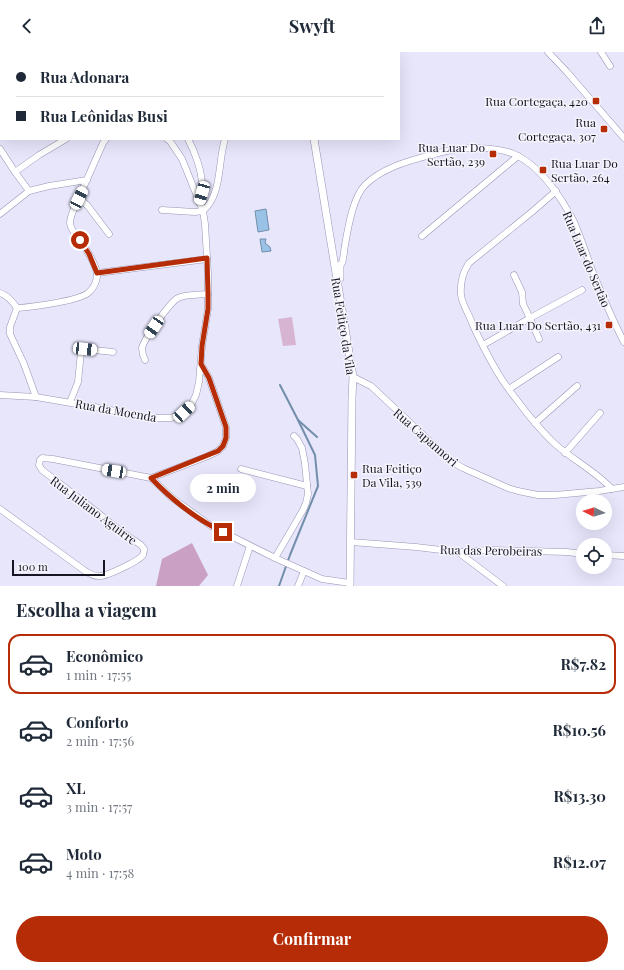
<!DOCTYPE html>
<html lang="pt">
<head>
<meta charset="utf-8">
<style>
	:root { --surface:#fff; --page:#f6f6f7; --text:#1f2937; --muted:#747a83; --line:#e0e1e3; --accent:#b62c06 }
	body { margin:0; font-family:"Playfair Display",serif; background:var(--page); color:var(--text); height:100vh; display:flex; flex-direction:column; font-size:15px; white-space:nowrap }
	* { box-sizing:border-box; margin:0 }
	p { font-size:13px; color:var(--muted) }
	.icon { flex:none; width:22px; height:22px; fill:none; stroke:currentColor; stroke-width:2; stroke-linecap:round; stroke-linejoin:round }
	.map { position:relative; height:534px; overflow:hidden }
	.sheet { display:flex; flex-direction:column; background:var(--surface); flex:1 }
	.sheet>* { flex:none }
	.banner { position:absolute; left:0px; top:0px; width:400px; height:88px; box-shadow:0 4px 16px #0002; display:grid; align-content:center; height:88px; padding:0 16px; background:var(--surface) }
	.needle { width:26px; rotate:275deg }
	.fabs { position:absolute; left:576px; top:442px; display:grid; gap:8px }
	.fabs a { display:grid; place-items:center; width:36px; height:36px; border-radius:50%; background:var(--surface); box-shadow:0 4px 16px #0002; font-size:20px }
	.scale { position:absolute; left:12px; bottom:10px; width:93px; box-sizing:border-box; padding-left:4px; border:2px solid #161521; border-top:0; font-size:11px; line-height:14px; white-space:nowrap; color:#161521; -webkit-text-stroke:3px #f5f4fc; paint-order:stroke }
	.end { position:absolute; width:18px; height:18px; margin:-9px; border:5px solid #b62c06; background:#fff; box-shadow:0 0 0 2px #fff }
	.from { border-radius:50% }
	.bubble { position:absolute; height:28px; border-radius:14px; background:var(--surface); box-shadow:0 4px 16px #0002; font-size:13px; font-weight:700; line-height:28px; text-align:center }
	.car { position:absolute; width:12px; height:24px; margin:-12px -6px; border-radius:5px; box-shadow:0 0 3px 1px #0007; background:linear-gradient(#fff 24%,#345 0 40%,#fff 0 76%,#345 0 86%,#fff 0) }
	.banner b { display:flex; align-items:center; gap:14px; height:38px; font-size:15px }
	.banner b+b { border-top:1px solid var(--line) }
	.banner i { width:10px; height:10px; background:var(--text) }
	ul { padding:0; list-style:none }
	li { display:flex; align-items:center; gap:12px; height:60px; margin:0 8px 6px; padding:0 8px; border:2px solid transparent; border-radius:12px }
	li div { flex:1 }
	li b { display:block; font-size:15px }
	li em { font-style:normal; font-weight:700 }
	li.current { border-color:var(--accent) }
	li>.icon { width:36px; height:36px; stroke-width:1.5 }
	h2 { padding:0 16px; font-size:18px; line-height:48px }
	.action { display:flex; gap:8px; margin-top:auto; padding:8px 16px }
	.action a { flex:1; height:46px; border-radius:24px; background:var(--accent); color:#fff; font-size:16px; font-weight:700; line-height:46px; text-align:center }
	header { display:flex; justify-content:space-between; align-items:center; height:52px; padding:0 16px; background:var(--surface); font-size:18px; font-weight:700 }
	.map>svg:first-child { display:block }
	.green { fill:#d6b4d2 }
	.forest { fill:#caa1c5 }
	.water { fill:#99c2e6; stroke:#728eab }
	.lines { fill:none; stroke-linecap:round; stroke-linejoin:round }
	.stream { stroke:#728eab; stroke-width:2 }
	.minor-casing { stroke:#9694b5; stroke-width:7 }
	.tertiary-casing { stroke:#9694b5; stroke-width:8 }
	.minor { stroke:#fff; stroke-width:6 }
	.tertiary { stroke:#fff; stroke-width:7 }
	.route { stroke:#b62c06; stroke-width:5 }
	.poi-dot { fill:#b62c06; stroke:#f5f4fc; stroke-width:1.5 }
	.labels { text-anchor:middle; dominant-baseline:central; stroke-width:3; stroke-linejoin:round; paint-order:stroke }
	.poi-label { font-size:12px; fill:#161521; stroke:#f5f4fc; text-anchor:end }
	.street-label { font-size:12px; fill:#161521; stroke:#f5f4fc }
</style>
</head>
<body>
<header><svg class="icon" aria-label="back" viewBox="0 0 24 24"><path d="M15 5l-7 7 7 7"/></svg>Swyft<svg class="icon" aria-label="share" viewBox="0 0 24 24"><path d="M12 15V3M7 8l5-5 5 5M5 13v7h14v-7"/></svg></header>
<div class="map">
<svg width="624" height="534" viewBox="0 0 624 534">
	<rect width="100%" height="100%" fill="#e7e6fb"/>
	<path class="green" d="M292,265L296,293L283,294L278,267Z"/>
	<path class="forest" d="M192,491L208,523L199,534H156L162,507Z"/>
	<g class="water">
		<path d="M266,157L269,178L258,180L255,159Z"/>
		<path d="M260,187H266L265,191L270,195L271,199L262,200Z"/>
	</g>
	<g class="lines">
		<g class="stream">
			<path d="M170,0L171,1"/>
			<path d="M280,333L298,368L317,385"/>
			<path d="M279,534L290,503L318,434L315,403L298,368"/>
		</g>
		<g class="minor-casing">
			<g id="minor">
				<path d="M74,0L76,1"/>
				<path d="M180,0L181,1"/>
				<path d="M548,0L567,20L624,86"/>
				<path d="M601,0L610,14"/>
				<path d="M18,1L19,0"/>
				<path d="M367,1L370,0"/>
				<path d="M0,8L1,7"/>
				<path d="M188,87C195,100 202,119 202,134C202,139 201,145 199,150"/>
				<path d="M0,97L15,120L29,139L49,134L87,128"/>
				<path d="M15,120L39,103L66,87"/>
				<path d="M556,139L533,159L469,211C463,220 460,232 461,243C462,252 469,262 472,271C480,289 489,306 499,323C507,336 517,348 526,360C535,371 544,382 555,392C573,408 595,419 612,437"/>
				<path d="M79,146L87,153L109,182"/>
				<path d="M162,158L195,160L203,159"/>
				<path d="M203,159C206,156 209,153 211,149C221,132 219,106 225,87"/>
				<path d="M0,162L29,139"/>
				<path d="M422,184L518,104"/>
				<path d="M338,215C340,213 340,214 342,211C344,205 344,198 345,193C348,176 353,145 365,133C384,114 413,108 438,101C462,95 497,93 518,104C537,114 551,132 562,149C566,156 571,163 574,170C581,186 586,202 592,218C602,243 612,267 624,290"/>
				<path d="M97,221L207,207"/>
				<path d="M514,223L522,240L523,252L526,258L539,287"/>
				<path d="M0,241C7,243 13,250 17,256C32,255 78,249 88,241C93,237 96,231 97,225C98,216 89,202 84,194C80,188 70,178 70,171C70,167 72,162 73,159L103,91L106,87"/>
				<path d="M17,256L10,275V282L24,312L36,345"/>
				<path d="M483,293L530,266L582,238"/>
				<path d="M145,308C143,304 142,301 142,296C144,287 170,250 178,246C187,242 199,243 208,242"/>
				<path d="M353,325L371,334L452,410L463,416L508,436L518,439L538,443H555L599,439L624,435"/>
				<path d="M509,337L558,305"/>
				<path d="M0,343L36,345L106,357L137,364L153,366H171L184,360L191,353L196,343L199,330L202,294L208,257V222L205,172L203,159L182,107L170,89L167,87"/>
				<path d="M70,350L78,330L81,300L82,297H85L113,300"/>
				<path d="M535,371L577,334"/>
				<path d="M565,401L600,361"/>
				<path d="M241,417L307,434"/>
				<path d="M151,426L171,445L211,474L275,506L322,527L350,531"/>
				<path d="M151,426L208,404L218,399L223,394L226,386V375L209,326L201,312"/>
				<path d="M0,457L85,519C89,521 94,525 100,524C107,524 139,509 143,503C144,500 144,499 144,497L141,493L123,481L93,457L42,418L39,413L40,408L42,406L53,407L151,426"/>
				<path d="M351,490L416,495L458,500L489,498L567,500L583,502"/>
				<path d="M458,500L503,534"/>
				<path d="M605,503L624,504"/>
				<path d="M275,506L303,458L306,451L308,442L305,412L302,396L297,387L294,384"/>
				<path d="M237,534L250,494"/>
				<path d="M298,534L304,519"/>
			</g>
		</g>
		<g class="tertiary-casing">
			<g id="tertiary">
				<path d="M299,0V1"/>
				<path d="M314,87L353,325L352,346L350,534"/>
				<path d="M340,226V213"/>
			</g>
		</g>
		<use href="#minor" class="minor"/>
		<use href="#tertiary" class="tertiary"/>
	</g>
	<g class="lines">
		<path class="route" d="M80,188L89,202L97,221L207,206L208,242V257L202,294L201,312L209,326L226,375V386L223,394L218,399L151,426C172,448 196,467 223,480"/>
	</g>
	<g class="poi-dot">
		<rect x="592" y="45" width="8" height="8" rx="2"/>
		<rect x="600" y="73" width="8" height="8" rx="2"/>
		<rect x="489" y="98" width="8" height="8" rx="2"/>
		<rect x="539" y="114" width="8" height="8" rx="2"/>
		<rect x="605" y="269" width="8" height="8" rx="2"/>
		<rect x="350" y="419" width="8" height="8" rx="2"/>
	</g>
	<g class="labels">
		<g class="poi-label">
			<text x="588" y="49">Rua Cortegaça, 420</text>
			<text x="596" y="70">Rua<tspan x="596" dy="14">Cortegaça, 307</tspan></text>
			<text x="485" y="95">Rua Luar Do<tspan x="485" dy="14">Sertão, 239</tspan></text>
			<text x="551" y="111" text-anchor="start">Rua Luar Do<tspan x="551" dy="14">Sertão, 264</tspan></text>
			<text x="601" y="273">Rua Luar Do Sertão, 431</text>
			<text x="362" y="416" text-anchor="start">Rua Feitiço<tspan x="362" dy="14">Da Vila, 539</tspan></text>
		</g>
		<g class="street-label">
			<text transform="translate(587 207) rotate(67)">Rua Luar do Sertão</text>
			<text transform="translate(344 274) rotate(81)">Rua Feitiço da Vila</text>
			<text transform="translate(116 358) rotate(10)">Rua da Moenda</text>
			<text transform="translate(426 385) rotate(41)">Rua Capannori</text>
			<text transform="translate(94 458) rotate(37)">Rua Juliano Aguirre</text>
			<text transform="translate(491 498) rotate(1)">Rua das Perobeiras</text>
		</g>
	</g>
</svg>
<div class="fabs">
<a><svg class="needle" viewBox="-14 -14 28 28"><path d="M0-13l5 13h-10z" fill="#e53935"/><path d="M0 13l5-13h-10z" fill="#747a83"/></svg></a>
<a><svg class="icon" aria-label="locate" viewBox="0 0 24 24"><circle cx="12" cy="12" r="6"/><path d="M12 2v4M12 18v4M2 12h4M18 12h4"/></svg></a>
</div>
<div class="scale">100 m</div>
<i class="end from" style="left:80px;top:188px"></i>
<i class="end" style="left:223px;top:480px"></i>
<div class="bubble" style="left:190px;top:422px;width:66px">2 min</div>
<i class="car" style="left:202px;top:141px;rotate:196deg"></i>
<i class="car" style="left:79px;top:146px;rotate:26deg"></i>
<i class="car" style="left:154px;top:275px;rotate:214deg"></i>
<i class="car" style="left:85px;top:297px;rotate:96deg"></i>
<i class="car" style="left:184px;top:360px;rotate:47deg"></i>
<i class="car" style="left:114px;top:419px;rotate:279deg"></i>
<div class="banner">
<b><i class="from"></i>Rua Adonara</b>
<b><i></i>Rua Leônidas Busi</b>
</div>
</div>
<section class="sheet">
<h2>Escolha a viagem</h2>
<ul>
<li class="current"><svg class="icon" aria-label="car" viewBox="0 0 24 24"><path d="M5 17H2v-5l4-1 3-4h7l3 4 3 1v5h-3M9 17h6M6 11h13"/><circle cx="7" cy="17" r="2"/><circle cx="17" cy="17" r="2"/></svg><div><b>Econômico</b><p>1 min · 17:55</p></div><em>R$7.82</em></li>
<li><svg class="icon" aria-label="car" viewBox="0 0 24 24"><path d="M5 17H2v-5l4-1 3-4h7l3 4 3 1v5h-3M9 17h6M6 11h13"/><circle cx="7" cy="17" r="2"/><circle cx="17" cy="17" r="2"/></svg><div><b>Conforto</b><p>2 min · 17:56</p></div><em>R$10.56</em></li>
<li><svg class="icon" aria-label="car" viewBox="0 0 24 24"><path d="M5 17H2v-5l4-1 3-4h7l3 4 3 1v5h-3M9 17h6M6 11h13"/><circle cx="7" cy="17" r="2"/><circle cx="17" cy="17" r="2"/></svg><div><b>XL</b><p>3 min · 17:57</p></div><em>R$13.30</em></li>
<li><svg class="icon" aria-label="car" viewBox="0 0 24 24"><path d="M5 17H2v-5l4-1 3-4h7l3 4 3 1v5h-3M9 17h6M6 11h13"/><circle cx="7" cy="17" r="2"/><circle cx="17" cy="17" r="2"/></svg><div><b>Moto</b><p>4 min · 17:58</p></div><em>R$12.07</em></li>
</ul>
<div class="action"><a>Confirmar</a></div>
</section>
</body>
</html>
